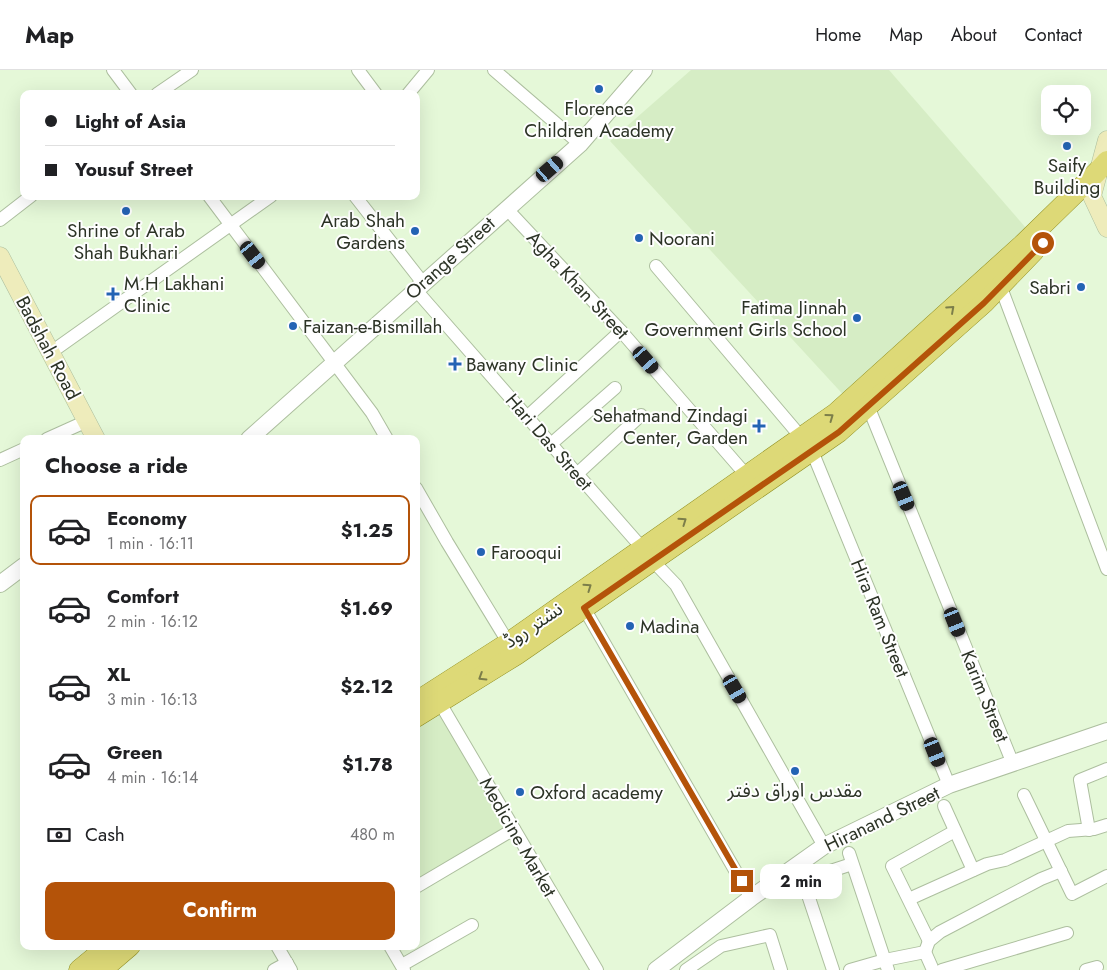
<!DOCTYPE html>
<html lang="en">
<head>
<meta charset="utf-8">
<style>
	:root { --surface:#fff; --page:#f2f2f2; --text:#202124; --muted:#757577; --line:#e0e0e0; --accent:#b45309 }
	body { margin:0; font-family:Jost,"Noto Sans Arabic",sans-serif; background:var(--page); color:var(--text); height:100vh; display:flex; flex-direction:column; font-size:19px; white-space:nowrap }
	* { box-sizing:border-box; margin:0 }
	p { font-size:16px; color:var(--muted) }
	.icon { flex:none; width:28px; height:28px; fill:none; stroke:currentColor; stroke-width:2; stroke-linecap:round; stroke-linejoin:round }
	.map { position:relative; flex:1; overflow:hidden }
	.side { position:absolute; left:20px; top:365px; width:400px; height:515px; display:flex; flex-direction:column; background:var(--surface); border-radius:10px; box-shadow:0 5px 20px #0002 }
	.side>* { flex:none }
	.banner { position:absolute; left:20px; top:20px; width:400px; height:110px; border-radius:10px; box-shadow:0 5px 20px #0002; display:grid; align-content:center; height:110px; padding:0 25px; background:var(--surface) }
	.buttons { position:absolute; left:1041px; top:15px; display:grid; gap:10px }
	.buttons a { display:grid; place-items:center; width:50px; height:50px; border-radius:10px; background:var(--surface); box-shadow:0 5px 20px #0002; font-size:25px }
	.end { position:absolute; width:22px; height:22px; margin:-11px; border:6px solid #b45309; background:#fff; box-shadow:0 0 0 2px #fff }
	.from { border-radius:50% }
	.bubble { position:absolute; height:35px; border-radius:10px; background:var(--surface); box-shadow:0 5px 20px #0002; font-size:16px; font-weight:700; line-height:35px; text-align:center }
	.car { position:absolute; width:15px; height:30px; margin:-15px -8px; border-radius:6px; box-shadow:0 0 4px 1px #0007; background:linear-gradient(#222 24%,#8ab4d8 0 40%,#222 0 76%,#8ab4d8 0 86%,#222 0) }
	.banner b { display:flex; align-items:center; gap:18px; height:48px; font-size:19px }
	.banner b+b { border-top:1px solid var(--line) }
	.banner i { width:12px; height:12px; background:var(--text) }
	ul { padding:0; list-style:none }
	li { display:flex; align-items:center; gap:15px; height:70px; margin:0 10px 8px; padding:0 15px; border:2px solid transparent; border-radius:10px }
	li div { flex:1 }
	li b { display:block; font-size:19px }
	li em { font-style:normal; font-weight:700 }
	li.active { border-color:var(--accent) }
	li>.icon { width:45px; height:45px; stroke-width:1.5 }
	h2 { padding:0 25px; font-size:22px; line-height:60px }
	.pay { display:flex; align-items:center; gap:12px; height:55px; padding:0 25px; font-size:19px }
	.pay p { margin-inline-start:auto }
	.button { display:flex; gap:10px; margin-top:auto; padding:10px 25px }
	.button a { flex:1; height:58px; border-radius:10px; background:var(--accent); color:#fff; font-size:20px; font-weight:700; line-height:58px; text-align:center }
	header { display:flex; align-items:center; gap:30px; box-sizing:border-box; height:70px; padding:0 25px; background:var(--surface); border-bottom:1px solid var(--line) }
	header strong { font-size:24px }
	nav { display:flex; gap:28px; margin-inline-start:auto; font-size:18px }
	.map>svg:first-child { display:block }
	.built { fill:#d6edc5 }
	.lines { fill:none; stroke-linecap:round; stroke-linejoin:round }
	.minor-casing { stroke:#adbf9f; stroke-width:14 }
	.tertiary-casing { stroke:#adbf9f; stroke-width:18 }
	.secondary-casing { stroke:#adbf9f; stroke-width:19 }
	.primary-casing { stroke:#908e20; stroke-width:21 }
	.minor { stroke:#fff; stroke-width:12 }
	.tertiary { stroke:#fff; stroke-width:16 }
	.secondary { stroke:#eeecbb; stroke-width:18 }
	.primary { stroke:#ddd977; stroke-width:20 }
	.oneway { stroke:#7c7e4a }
	.route { stroke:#b45309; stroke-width:6 }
	.poi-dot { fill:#2463b4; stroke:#fefefe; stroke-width:2 }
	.labels { text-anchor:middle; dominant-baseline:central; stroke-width:4; stroke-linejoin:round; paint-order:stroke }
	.poi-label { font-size:19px; fill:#2c3326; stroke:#fefefe; text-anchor:start }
	.street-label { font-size:19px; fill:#2c3326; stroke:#fefefe }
</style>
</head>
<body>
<header>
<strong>Map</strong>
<nav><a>Home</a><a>Map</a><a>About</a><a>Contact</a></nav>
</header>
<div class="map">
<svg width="1107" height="900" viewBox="0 0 1107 900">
	<rect width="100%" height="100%" fill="#e5f8d8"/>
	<g class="built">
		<path d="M691,0H889L1032,165L849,331L610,71Z"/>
		<path d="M440,633L514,759L416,816V647Z"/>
	</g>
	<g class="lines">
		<g class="minor-casing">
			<g id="minor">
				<path d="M113,0L131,24"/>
				<path d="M358,0L376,24"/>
				<path d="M494,0L580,74"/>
				<path d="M157,24L192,0"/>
				<path d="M408,24L428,0"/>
				<path d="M209,126L372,343L387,369"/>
				<path d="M355,126L423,213"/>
				<path d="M506,138L621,261L747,406"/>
				<path d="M0,150L31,126"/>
				<path d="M656,196L801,367"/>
				<path d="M1000,215L1107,499"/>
				<path d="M415,219L643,479"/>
				<path d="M50,283L271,126"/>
				<path d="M868,336L1013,694"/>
				<path d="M527,347L621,261"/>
				<path d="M47,369L87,351"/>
				<path d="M551,374L615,318"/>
				<path d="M812,381L949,715"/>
				<path d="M0,390L24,379"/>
				<path d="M577,404L641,345"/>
				<path d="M416,418L447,472L511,577"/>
				<path d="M653,491L676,515L824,776"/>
				<path d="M584,538L751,828"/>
				<path d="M440,633L597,900"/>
				<path d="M1024,725L1072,824L1107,806"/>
				<path d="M944,736L973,800"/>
				<path d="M1089,760L1080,710L1107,699"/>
				<path d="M849,783L888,900"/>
				<path d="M416,817L514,759"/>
				<path d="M909,829L987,794L1005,790L1068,761L1094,759L1107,755"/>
				<path d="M929,871L892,796L955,761"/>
				<path d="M277,876L291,900"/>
				<path d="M390,876L404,900"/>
				<path d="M925,882L929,871L940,862L1041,809L1061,801"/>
				<path d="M402,895L472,855"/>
				<path d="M274,900L287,893"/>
				<path d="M686,900L721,876L770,865L781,900"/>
				<path d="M833,900L803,810L852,794"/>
				<path d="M850,900L885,890L925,882L933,900"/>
				<path d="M942,900L1067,863"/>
				<path d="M1086,900L1097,897"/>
			</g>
		</g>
		<g class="tertiary-casing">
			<g id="tertiary">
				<path d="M249,369L580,74L644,0"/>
				<path d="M0,514L24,496"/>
				<path d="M656,900L751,828L824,776L949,715L1107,661"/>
			</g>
		</g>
		<g class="secondary-casing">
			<g id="secondary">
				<path d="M1107,70L1092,126L1107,158"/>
				<path d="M0,186L96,369"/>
			</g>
		</g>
		<g class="primary-casing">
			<g id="primary">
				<path d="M416,632L508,573L836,343L1022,175L1097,102L1107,91"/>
				<path d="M416,647L516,585L839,362L984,233L1034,181"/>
				<path d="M79,900L108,876"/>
				<path d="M102,900L130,876"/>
			</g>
		</g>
		<use href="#minor" class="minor"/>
		<use href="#tertiary" class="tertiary"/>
		<use href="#secondary" class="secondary"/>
		<use href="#primary" class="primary"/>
	</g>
	<defs><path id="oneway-chevron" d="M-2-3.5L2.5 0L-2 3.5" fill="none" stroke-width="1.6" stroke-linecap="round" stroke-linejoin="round" transform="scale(1.25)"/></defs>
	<g class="oneway">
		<use href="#oneway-chevron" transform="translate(951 239) rotate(-42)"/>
		<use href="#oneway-chevron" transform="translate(830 347) rotate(-36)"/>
		<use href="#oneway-chevron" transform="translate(683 451) rotate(-35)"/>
		<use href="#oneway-chevron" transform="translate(588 517) rotate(-35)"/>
		<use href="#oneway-chevron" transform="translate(482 607) rotate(148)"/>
	</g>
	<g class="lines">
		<path class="route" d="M742,811L584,538L839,362L984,233L1043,173"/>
	</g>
	<g class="poi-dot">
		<circle cx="599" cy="19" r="5"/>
		<circle cx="1067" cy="76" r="5"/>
		<circle cx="126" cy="141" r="5"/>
		<circle cx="415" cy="161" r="5"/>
		<circle cx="639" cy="168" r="5"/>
		<circle cx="1081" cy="217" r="5"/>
		<path d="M110.5 216.5h5v5h5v5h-5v5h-5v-5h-5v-5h5z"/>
		<circle cx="857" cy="248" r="5"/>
		<circle cx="293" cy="256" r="5"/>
		<path d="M452.5 286.5h5v5h5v5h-5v5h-5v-5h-5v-5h5z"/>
		<path d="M756.5 348.5h5v5h5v5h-5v5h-5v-5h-5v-5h5z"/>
		<circle cx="481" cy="482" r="5"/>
		<circle cx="630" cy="556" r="5"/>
		<circle cx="795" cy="701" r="5"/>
		<circle cx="520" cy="722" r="5"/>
	</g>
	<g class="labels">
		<g class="poi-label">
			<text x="599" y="38" text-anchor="middle">Florence<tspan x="599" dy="22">Children Academy</tspan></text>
			<text x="1067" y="95" text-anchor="middle">Saify<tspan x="1067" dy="22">Building</tspan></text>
			<text x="405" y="150" text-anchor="end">Arab Shah<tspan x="405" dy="22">Gardens</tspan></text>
			<text x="126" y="160" text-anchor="middle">Shrine of Arab<tspan x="126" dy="22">Shah Bukhari</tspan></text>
			<text x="649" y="168">Noorani</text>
			<text x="124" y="213">M.H Lakhani<tspan x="124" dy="22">Clinic</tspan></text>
			<text x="1071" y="217" text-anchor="end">Sabri</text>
			<text x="847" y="237" text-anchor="end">Fatima Jinnah<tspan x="847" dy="22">Government Girls School</tspan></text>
			<text x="303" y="256">Faizan-e-Bismillah</text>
			<text x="466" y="294">Bawany Clinic</text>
			<text x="748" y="345" text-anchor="end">Sehatmand Zindagi<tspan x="748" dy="22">Center, Garden</tspan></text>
			<text x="491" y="482">Farooqui</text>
			<text x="640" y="556">Madina</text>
			<text x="795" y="720" text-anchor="middle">مقدس اوراق دفتر</text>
			<text x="530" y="722">Oxford academy</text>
		</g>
		<g class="street-label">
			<text transform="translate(450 188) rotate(-42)">Orange Street</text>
			<text transform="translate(578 215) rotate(47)">Agha Khan Street</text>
			<text transform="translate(48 278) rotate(62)">Badshah Road</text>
			<text transform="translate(549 372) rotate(49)">Hari Das Street</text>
			<text transform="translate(880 548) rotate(68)">Hira Ram Street</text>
			<text transform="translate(533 555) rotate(-34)">نشتر روڈ</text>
			<text transform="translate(985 626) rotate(68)">Karim Street</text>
			<text transform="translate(882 749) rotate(-26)">Hiranand Street</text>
			<text transform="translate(518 767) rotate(60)">Medicine Market</text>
		</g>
	</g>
</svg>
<div class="buttons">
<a><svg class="icon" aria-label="locate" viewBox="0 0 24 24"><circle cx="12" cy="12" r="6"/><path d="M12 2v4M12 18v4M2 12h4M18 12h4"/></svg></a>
</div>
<i class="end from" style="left:1043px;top:173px"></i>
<i class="end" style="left:742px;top:811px"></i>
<div class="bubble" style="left:760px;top:794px;width:82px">2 min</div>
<i class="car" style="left:550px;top:99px;rotate:49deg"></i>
<i class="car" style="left:253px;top:185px;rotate:143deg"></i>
<i class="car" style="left:646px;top:290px;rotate:139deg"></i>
<i class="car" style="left:904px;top:426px;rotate:158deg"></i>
<i class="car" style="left:955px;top:552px;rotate:158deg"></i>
<i class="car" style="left:735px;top:619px;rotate:150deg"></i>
<i class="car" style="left:935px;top:682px;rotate:158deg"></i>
<div class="banner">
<b><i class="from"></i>Light of Asia</b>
<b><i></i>Yousuf Street</b>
</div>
<section class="side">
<h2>Choose a ride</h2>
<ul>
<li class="active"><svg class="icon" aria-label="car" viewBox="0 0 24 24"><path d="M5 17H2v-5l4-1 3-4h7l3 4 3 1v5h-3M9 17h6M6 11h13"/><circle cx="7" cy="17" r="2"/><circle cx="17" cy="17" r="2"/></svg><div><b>Economy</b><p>1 min · 16:11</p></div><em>$1.25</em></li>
<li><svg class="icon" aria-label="car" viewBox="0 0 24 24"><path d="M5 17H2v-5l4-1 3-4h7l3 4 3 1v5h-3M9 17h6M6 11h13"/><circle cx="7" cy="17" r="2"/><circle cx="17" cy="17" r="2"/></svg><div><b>Comfort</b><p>2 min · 16:12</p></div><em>$1.69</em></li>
<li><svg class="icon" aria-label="car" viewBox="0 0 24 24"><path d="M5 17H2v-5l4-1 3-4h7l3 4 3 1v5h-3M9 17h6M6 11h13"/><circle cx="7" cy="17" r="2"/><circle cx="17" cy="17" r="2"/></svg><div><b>XL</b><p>3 min · 16:13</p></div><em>$2.12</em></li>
<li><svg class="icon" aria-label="car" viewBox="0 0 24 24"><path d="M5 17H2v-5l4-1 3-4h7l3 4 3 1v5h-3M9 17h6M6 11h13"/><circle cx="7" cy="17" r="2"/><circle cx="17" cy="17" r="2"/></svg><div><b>Green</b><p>4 min · 16:14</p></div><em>$1.78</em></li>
</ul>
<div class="pay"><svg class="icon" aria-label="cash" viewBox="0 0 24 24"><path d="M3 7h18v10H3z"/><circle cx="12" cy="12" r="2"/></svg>Cash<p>480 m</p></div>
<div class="button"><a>Confirm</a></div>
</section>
</div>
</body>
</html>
